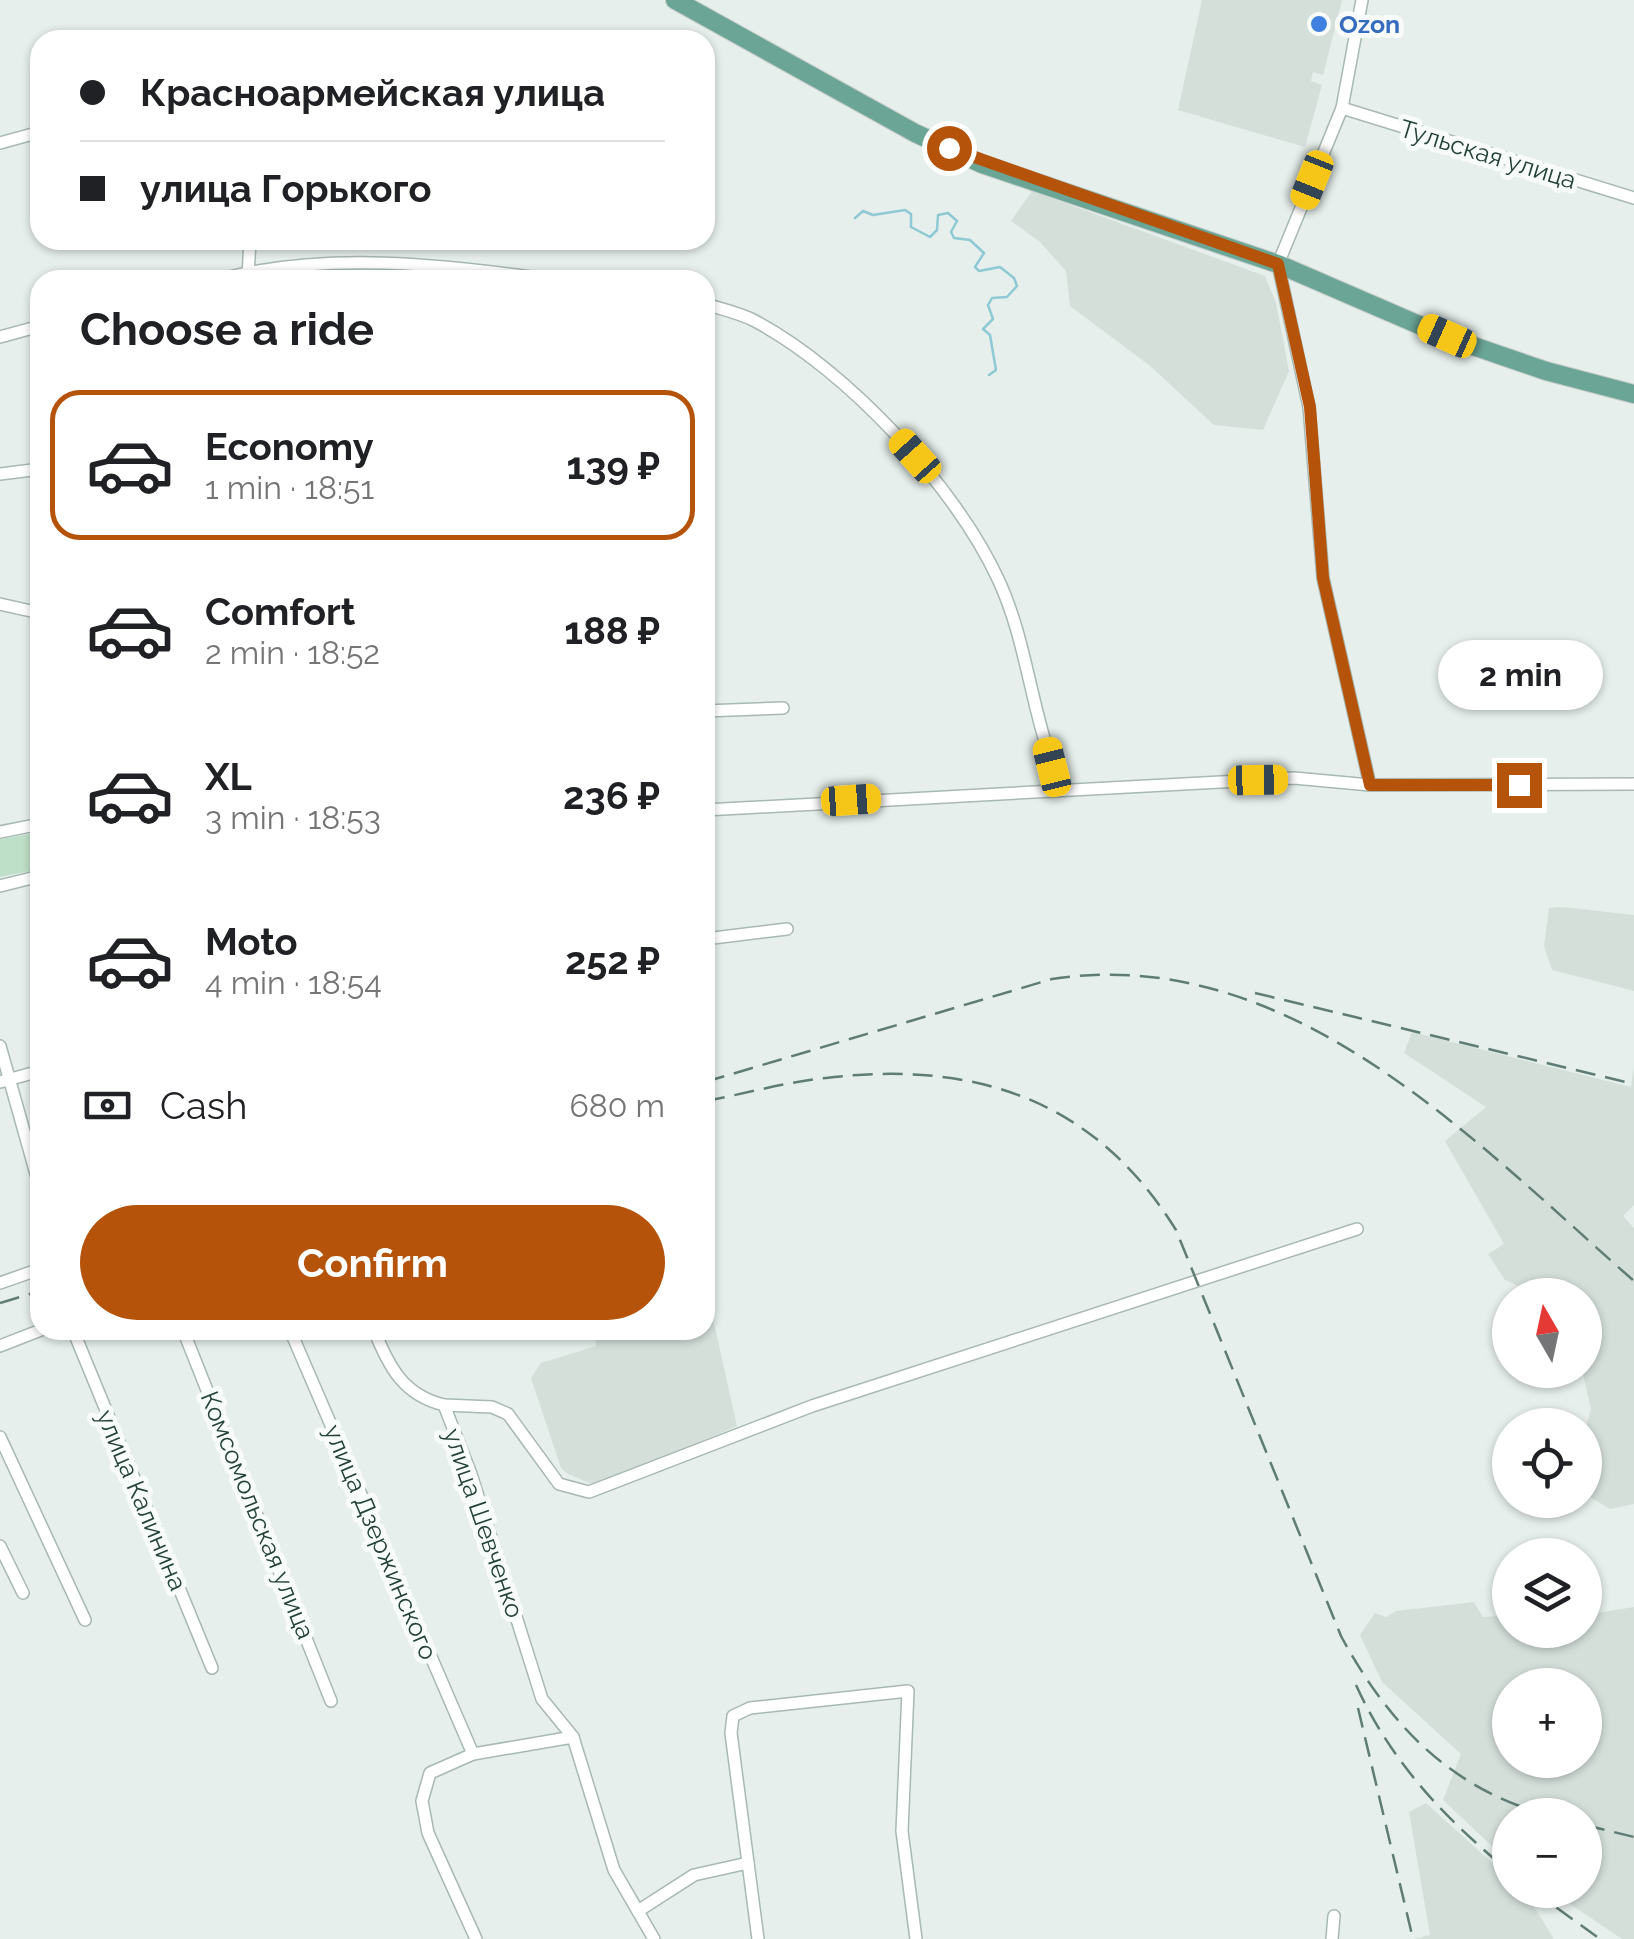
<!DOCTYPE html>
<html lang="en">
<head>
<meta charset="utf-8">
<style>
	:root { --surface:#fff; --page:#f6f6f6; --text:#202124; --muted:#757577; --line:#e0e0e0; --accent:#b45309 }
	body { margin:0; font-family:Raleway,sans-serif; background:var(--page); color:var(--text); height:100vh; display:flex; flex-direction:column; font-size:38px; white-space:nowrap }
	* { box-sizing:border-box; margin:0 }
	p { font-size:32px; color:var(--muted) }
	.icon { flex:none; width:55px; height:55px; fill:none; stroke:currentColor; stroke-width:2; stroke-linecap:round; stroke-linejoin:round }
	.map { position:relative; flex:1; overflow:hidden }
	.sheet { position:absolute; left:30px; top:270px; width:685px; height:1070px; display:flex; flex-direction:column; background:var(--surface); border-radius:30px; box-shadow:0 2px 8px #0004 }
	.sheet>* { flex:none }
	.guide { position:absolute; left:30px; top:30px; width:685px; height:220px; border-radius:30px; box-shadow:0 2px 8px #0004; display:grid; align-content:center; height:220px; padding:0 50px; background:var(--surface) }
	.needle { width:65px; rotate:351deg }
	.buttons { position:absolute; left:1492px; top:1278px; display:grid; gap:20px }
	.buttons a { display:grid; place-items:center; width:110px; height:110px; border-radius:50%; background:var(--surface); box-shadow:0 2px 8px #0004; font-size:50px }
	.end { position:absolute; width:45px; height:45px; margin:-22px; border:12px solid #b45309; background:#fff; box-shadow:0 0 0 5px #fff }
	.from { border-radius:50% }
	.bubble { position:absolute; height:70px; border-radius:35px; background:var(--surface); box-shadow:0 2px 8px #0004; font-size:32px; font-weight:700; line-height:70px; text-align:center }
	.car { position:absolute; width:30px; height:60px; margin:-30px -15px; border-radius:12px; box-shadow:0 0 8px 2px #0007; background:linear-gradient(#f5c518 24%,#345 0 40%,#f5c518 0 76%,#345 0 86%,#f5c518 0) }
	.guide b { display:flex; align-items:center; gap:35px; height:95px; font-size:38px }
	.guide b+b { border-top:2px solid var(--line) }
	.guide i { width:25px; height:25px; background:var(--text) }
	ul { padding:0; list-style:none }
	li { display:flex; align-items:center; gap:30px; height:150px; margin:0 20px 15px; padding:0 30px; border:5px solid transparent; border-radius:30px }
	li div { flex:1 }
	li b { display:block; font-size:38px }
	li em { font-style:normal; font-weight:700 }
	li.on { border-color:var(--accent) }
	li>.icon { width:90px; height:90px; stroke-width:1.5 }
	h2 { padding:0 50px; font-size:45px; line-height:120px }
	.pay { display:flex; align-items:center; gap:25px; height:110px; padding:0 50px; font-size:38px }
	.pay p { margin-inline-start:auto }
	.primary-button { display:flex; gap:20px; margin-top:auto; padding:20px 50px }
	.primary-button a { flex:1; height:115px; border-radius:60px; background:var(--accent); color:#fff; font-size:40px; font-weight:700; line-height:115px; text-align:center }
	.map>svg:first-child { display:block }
	.built { fill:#d4dfda; fill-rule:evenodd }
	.green { fill:#bfe0c8 }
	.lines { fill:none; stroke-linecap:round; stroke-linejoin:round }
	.stream { stroke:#8ec9d4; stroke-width:2.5 }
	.street-casing { stroke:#a8b8b2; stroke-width:14 }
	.primary-casing { stroke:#c2cac8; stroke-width:20 }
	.street { stroke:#fff; stroke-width:11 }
	.primary { stroke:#6aa596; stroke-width:18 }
	.rail { stroke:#5f7d75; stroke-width:2.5; stroke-dasharray:20 10; stroke-linecap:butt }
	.route { stroke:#b45309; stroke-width:12 }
	.shop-dot { fill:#3f7fe0; stroke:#f7fbf9; stroke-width:4 }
	.labels { text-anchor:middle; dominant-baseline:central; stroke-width:10; stroke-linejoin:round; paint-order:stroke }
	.shop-label { font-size:25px; font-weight:bold; fill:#366cbe; stroke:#f7fbf9; text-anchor:start }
	.street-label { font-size:25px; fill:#24423a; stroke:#f7fbf9 }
</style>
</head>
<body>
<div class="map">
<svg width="1634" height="1939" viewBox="0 0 1634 1939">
	<rect width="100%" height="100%" fill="#e6efeb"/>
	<g class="built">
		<path d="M1202,0H1342L1323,75L1313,72L1311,81L1322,85L1305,147L1178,110Z"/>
		<path d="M1032,191L1265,276L1276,303L1289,371L1263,430L1214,425L1149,365L1070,306L1066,271L1040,242L1011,221Z"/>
		<path d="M1563,907L1634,915V991L1552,970L1544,946L1549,908Z"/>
		<path d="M1412,1032L1631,1087L1634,1066V1205L1623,1216L1634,1228V1504L1610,1509L1585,1494V1430L1591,1409L1582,1370L1585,1295H1538L1505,1280L1488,1254L1504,1244L1445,1141L1486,1107L1404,1053Z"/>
		<path d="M705,1303L710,1305L737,1426L597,1486L568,1474L561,1468L531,1378L541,1363L596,1346L595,1330H705Z"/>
		<path d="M1474,1602L1483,1617L1510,1615V1630H1585V1615L1634,1607V1939H1622L1549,1890H1585V1815H1510V1863L1443,1800L1461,1754L1382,1682L1360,1635L1375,1613L1386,1617L1396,1611ZM1585,1685V1760H1510V1685Z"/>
		<path d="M1426,1803L1510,1879V1890L1525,1892L1554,1939H1414L1430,1935L1409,1812Z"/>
	</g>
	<path class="green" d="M40,832V869L0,877V839Z"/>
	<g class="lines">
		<path class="stream" d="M855,218L863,211L873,215L905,210L911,214V227L930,237L937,230L938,215L948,213L957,221L951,232L954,238L970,240L984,253L975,267L979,271L1000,267L1014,278L1017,286L1007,297L992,298L988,305L993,319L983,329L990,335L996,370L989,375"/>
		<g class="street-casing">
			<g id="street">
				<path d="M1362,0L1342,108L1278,264L1309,407L1323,578L1370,785"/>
				<path d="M1342,108L1634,198"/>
				<path d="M0,143L40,132"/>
				<path d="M248,276L250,240"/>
				<path d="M217,280C328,250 442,265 554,280"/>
				<path d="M705,304C721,309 740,313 755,321C847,370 955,486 998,579C1030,647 1031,724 1064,790"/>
				<path d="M0,337L40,326"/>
				<path d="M0,474L40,469"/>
				<path d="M0,604L40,613"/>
				<path d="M705,711L783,708"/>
				<path d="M705,810L1294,778L1370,785L1634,784"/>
				<path d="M0,832L40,824"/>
				<path d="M0,886L40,876"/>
				<path d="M705,939L787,929"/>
				<path d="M0,1046L40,1188"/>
				<path d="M0,1082L40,1071"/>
				<path d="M0,1283L40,1269"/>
				<path d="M73,1330L212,1668"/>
				<path d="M183,1330L331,1701"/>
				<path d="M290,1330L473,1754"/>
				<path d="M374,1330C389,1367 403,1395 444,1405L471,1474L542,1699L573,1737"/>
				<path d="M0,1346L41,1330"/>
				<path d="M444,1405L492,1407L508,1414L559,1484L589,1492L812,1406L1357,1229"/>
				<path d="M0,1437L85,1620"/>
				<path d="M0,1546L23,1593"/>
				<path d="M638,1911L694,1875L748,1863"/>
				<path d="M476,1939L428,1833L422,1801L430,1773L473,1754L573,1737L614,1870L654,1939"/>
				<path d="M758,1939L731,1733L733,1716L750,1708L908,1691L902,1831L916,1939"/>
				<path d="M1332,1939L1334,1916"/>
			</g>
		</g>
		<g class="primary-casing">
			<path id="primary" d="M675,0L915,133L982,164L1278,264L1447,337L1546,371L1634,394"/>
		</g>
		<use href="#street" class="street"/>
		<use href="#primary" class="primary"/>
		<g class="rail">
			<path d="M1255,993L1634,1084"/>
			<path d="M705,1082L1052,979C1289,943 1472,1139 1634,1281"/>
			<path d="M705,1101C745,1094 785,1082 826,1078C974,1060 1095,1099 1176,1230L1341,1636C1388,1723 1449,1788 1547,1815"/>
			<path d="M0,1303L40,1291"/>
			<path d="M1356,1685C1391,1762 1445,1819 1510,1872"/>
			<path d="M1358,1708L1413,1939"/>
			<path d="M1585,1825L1634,1837"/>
			<path d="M1532,1890L1600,1939"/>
		</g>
	</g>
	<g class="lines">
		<path class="route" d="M949,148L1278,264L1310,407L1323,578L1370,785H1519"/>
	</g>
	<circle class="shop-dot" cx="1319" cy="24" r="10"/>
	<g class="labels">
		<g class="shop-label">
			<text x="1339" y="24">Ozon</text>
		</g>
		<g class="street-label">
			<text transform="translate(1488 154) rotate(17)">Тульская улица</text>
			<text transform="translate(142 1500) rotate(67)">улица Калинина</text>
			<text transform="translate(258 1515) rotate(68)">Комсомольская улица</text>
			<text transform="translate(484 1523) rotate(71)">улица Шевченко</text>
			<text transform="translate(381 1542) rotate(67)">улица Дзержинского</text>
		</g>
	</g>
</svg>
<div class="buttons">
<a><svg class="needle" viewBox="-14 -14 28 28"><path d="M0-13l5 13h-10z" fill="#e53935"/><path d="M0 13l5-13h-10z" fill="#757577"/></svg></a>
<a><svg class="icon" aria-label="locate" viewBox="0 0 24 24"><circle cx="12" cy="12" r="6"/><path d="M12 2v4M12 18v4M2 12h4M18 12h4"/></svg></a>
<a><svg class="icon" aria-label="layers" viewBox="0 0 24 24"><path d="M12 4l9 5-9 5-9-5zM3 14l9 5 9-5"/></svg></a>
<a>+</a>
<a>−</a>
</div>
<i class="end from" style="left:949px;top:148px"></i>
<i class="end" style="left:1519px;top:785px"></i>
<div class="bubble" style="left:1438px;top:640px;width:165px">2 min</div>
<i class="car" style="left:1312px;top:180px;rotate:202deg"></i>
<i class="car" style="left:1447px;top:336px;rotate:294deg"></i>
<i class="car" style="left:915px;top:456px;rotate:318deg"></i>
<i class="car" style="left:1052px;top:767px;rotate:346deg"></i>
<i class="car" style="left:1258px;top:780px;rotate:89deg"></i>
<i class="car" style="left:851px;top:800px;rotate:86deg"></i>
<div class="guide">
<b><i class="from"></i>Красноармейская улица</b>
<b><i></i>улица Горького</b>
</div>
<section class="sheet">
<h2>Choose a ride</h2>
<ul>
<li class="on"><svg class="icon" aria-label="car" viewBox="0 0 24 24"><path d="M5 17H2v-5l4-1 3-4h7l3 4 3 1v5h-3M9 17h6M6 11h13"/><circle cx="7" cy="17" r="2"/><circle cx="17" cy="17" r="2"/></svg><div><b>Economy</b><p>1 min · 18:51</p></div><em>139 ₽</em></li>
<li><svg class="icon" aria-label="car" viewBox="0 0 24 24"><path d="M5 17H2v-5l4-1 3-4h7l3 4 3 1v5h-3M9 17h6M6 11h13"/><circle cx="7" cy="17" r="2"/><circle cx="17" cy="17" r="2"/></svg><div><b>Comfort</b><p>2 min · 18:52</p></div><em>188 ₽</em></li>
<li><svg class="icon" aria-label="car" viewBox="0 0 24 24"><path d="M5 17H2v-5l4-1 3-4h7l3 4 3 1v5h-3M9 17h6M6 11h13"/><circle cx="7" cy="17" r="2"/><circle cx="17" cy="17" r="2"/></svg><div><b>XL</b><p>3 min · 18:53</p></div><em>236 ₽</em></li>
<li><svg class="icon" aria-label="car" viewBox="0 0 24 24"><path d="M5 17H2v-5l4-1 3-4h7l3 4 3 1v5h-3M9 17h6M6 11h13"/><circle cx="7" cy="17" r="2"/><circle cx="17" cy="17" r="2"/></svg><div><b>Moto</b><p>4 min · 18:54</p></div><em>252 ₽</em></li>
</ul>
<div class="pay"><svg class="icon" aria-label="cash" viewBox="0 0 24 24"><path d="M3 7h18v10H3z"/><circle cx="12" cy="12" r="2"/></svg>Cash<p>680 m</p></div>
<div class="primary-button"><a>Confirm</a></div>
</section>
</div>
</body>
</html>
